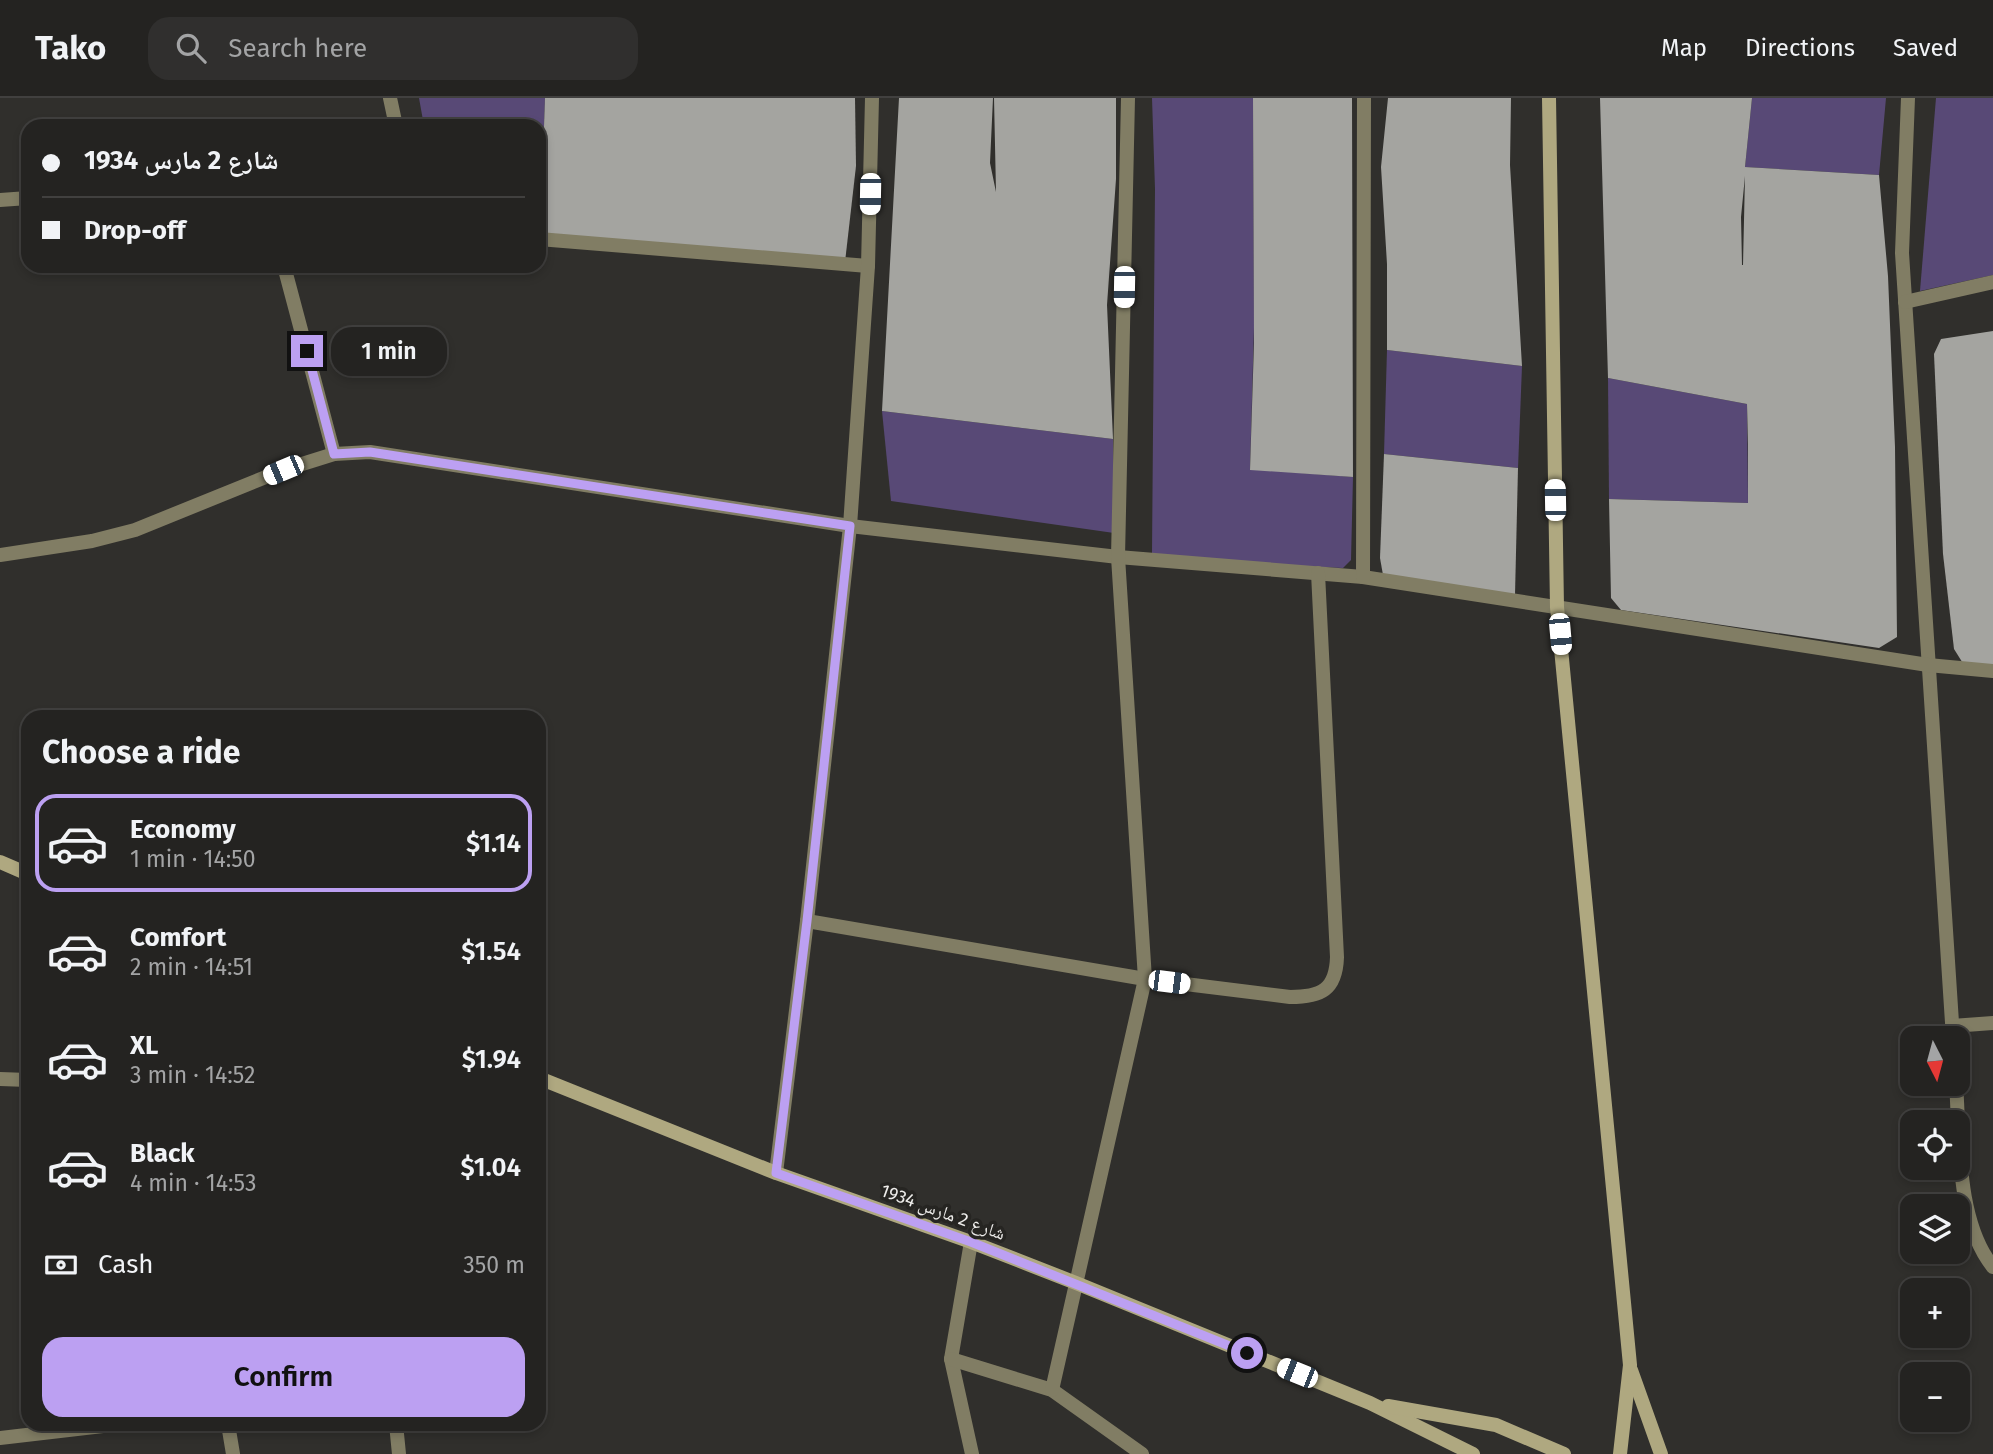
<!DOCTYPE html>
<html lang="en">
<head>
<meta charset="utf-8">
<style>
	:root { --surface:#242321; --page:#302f2e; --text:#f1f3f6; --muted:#a3a4a5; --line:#41403f; --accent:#bca0f2 }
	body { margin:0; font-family:"Fira Sans","Noto Naskh Arabic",sans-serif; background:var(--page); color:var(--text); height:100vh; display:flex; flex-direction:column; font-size:26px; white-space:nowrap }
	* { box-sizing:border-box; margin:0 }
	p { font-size:23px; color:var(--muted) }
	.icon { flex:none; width:38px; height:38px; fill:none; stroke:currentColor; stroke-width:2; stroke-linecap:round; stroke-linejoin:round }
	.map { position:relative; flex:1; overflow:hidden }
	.drawer { position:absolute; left:21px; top:612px; width:525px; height:721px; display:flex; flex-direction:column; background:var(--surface); border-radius:21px; box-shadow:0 4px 10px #0003,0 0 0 2px var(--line) }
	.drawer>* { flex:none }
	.hud { position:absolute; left:21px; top:21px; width:525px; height:154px; border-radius:21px; box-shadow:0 4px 10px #0003,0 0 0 2px var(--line); display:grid; align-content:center; height:154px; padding:0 21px; background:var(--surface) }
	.needle { width:46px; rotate:174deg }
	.tools { position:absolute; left:1900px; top:928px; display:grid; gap:14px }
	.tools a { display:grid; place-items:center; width:70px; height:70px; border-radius:14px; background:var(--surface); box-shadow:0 4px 10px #0003,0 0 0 2px var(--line); font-size:35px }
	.end { position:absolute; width:32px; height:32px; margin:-16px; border:9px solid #bca0f2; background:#111; box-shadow:0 0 0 4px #111 }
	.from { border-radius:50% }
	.bubble { position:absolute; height:49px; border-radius:21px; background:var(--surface); box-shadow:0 4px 10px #0003,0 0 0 2px var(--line); font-size:23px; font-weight:600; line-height:49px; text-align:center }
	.car { position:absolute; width:21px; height:42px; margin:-21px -10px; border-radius:9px; box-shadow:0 0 5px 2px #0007; background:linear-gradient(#fff 24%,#345 0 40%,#fff 0 76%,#345 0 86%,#fff 0) }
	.hud b { display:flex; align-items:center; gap:24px; height:66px; font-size:26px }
	.hud b+b { border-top:2px solid var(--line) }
	.hud i { width:18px; height:18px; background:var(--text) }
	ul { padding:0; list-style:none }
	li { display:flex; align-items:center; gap:21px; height:98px; margin:0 14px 10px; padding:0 7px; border:4px solid transparent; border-radius:21px }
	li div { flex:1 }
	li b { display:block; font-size:26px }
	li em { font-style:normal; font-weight:600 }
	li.active { border-color:var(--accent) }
	li>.icon { width:63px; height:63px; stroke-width:1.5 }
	h2 { padding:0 21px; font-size:32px; line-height:84px }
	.pay { display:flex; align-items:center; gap:18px; height:77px; padding:0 21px; font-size:26px }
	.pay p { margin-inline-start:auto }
	.action { display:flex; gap:14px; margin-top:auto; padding:14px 21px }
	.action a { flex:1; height:80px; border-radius:21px; background:var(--accent); color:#111; font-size:28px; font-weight:600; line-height:80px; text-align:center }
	header { display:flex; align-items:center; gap:42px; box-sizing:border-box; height:98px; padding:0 35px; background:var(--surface); border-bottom:2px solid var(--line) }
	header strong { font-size:33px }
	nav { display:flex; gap:38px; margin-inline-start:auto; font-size:24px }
	.search { width:490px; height:63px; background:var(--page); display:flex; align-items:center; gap:18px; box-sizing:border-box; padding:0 24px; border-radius:21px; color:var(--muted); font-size:26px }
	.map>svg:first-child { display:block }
	.green { fill:#584976 }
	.building { fill:#a4a4a0; fill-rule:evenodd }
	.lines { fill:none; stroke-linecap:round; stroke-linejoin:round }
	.street { stroke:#817d64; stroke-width:14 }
	.secondary { stroke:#afa880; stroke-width:14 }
	.route { stroke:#bca0f2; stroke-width:9 }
	.labels { text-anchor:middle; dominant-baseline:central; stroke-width:7; stroke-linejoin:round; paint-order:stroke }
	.street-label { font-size:18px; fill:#edecea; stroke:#262522 }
</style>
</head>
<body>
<header>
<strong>Tako</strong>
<div class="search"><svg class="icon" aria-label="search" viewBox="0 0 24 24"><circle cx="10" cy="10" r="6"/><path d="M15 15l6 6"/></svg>Search here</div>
<nav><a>Map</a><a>Directions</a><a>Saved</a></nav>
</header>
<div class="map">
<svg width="1993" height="1356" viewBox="0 0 1993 1356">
	<rect width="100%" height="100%" fill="#302f2c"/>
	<g class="green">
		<path d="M419,0H545L540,140L539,28H424Z"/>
		<path d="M1152,0H1253L1254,229L1250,371L1353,379L1351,462L1343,470L1163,462L1152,455L1155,91Z"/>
		<path d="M1752,0H1886L1879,77L1745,69Z"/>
		<path d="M1936,0H1993V177L1920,193Z"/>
		<path d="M1387,252L1522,268L1518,370L1384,356Z"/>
		<path d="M1608,280L1747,306L1748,405L1609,401Z"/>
		<path d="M882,313L1113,341L1114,435L891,403Z"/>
	</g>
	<g class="building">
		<path d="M545,0H855L856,68L845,164L540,140Z"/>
		<path d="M899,0H993L990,65L996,94L994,0H1116V81L1107,207L1113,341L882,313Z"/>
		<path d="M1253,0H1352L1353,379L1250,372L1254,245Z"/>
		<path d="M1388,0H1511L1510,67L1522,268L1387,252V166L1381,69Z"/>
		<path d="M1600,0H1752L1745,69L1879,77L1888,178L1895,349L1897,539L1879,550L1621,512L1611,500L1609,401L1748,405V347L1747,306L1608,280ZM1745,78L1743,167H1742L1741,119Z"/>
		<path d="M1993,233V569L1964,567L1954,551L1943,456L1934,256L1941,241Z"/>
		<path d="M1384,356L1518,370L1515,497L1383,477L1380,460Z"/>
	</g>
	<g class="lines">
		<g class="street">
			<path d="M390,0L396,28"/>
			<path d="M1908,0L1902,155L1953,940"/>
			<path d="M0,102L28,100"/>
			<path d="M539,141L868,168"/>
			<path d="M284,168L334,356L370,354L850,428L1118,459L1363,479L1928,567L1993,573"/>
			<path d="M1905,204L1993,184"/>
			<path d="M0,457L92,443L135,432L283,372L334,356"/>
			<path d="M1363,479L1364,0"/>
			<path d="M807,823L850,428L868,168L872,0"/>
			<path d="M1952,928L1993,925"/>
			<path d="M0,981L28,982"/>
			<path d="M1956,985C1960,1042 1956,1123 1993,1169"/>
			<path d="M776,1075L807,823L1145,881L1290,899C1321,899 1336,892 1337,859L1318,475"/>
			<path d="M971,1144L951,1261L972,1356"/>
			<path d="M951,1261L1052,1292L1142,1356"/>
			<path d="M1052,1292L1145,881L1118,459L1128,0"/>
			<path d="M228,1326L233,1356"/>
			<path d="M396,1326L399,1356"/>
			<path d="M0,1340L120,1326"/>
		</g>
		<g class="secondary">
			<path d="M1549,0L1557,509L1630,1267L1620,1356"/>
			<path d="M0,764L28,776"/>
			<path d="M539,980L776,1075L971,1144L1076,1185L1370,1305L1473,1356"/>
			<path d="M1631,1272L1661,1356"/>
			<path d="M1388,1308L1496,1327L1564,1356"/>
		</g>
	</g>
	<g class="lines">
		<path class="route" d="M307,253L334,356L370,354L850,428L807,823L776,1075L971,1144L1247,1255"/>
	</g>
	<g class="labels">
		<g class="street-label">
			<text transform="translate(943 1114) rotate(20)">شارع 2 مارس 1934</text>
		</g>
	</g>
</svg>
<div class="tools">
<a><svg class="needle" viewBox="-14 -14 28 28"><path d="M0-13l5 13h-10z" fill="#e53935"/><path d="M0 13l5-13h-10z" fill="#a3a4a5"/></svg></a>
<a><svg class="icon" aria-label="locate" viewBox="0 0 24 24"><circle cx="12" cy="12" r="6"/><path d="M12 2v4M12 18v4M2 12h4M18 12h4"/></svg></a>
<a><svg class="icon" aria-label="layers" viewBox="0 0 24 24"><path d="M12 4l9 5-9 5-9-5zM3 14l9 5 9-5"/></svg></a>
<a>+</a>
<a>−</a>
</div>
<i class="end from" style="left:1247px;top:1255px"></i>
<i class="end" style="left:307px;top:253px"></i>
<div class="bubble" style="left:331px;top:229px;width:116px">1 min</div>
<i class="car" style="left:870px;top:96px;rotate:181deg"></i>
<i class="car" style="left:1124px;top:189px;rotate:181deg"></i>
<i class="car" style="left:283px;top:372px;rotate:247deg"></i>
<i class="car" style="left:1555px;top:402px;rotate:359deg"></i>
<i class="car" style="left:1560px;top:536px;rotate:175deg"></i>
<i class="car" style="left:1169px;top:884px;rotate:97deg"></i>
<i class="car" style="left:1297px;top:1275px;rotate:292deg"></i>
<div class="hud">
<b><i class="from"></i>شارع 2 مارس 1934</b>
<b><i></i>Drop-off</b>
</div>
<section class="drawer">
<h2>Choose a ride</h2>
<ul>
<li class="active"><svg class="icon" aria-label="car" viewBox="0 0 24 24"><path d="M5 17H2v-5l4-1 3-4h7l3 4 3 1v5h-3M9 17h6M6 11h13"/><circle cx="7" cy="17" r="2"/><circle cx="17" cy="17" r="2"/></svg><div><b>Economy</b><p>1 min · 14:50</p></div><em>$1.14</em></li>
<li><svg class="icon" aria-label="car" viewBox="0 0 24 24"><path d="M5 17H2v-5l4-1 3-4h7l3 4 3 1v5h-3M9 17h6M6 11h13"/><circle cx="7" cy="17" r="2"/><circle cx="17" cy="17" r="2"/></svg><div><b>Comfort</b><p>2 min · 14:51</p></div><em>$1.54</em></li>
<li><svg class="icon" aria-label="car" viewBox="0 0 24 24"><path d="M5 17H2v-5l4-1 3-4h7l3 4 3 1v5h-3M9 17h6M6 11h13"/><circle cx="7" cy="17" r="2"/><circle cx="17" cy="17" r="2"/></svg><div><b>XL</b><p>3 min · 14:52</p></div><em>$1.94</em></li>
<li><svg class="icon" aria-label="car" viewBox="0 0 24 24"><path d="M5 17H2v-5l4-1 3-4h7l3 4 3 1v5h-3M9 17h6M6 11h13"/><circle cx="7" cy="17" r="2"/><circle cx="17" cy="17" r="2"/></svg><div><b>Black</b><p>4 min · 14:53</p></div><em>$1.04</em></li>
</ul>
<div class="pay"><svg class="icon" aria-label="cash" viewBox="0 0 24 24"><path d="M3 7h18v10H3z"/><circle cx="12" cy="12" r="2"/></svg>Cash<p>350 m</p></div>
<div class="action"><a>Confirm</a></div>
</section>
</div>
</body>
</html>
